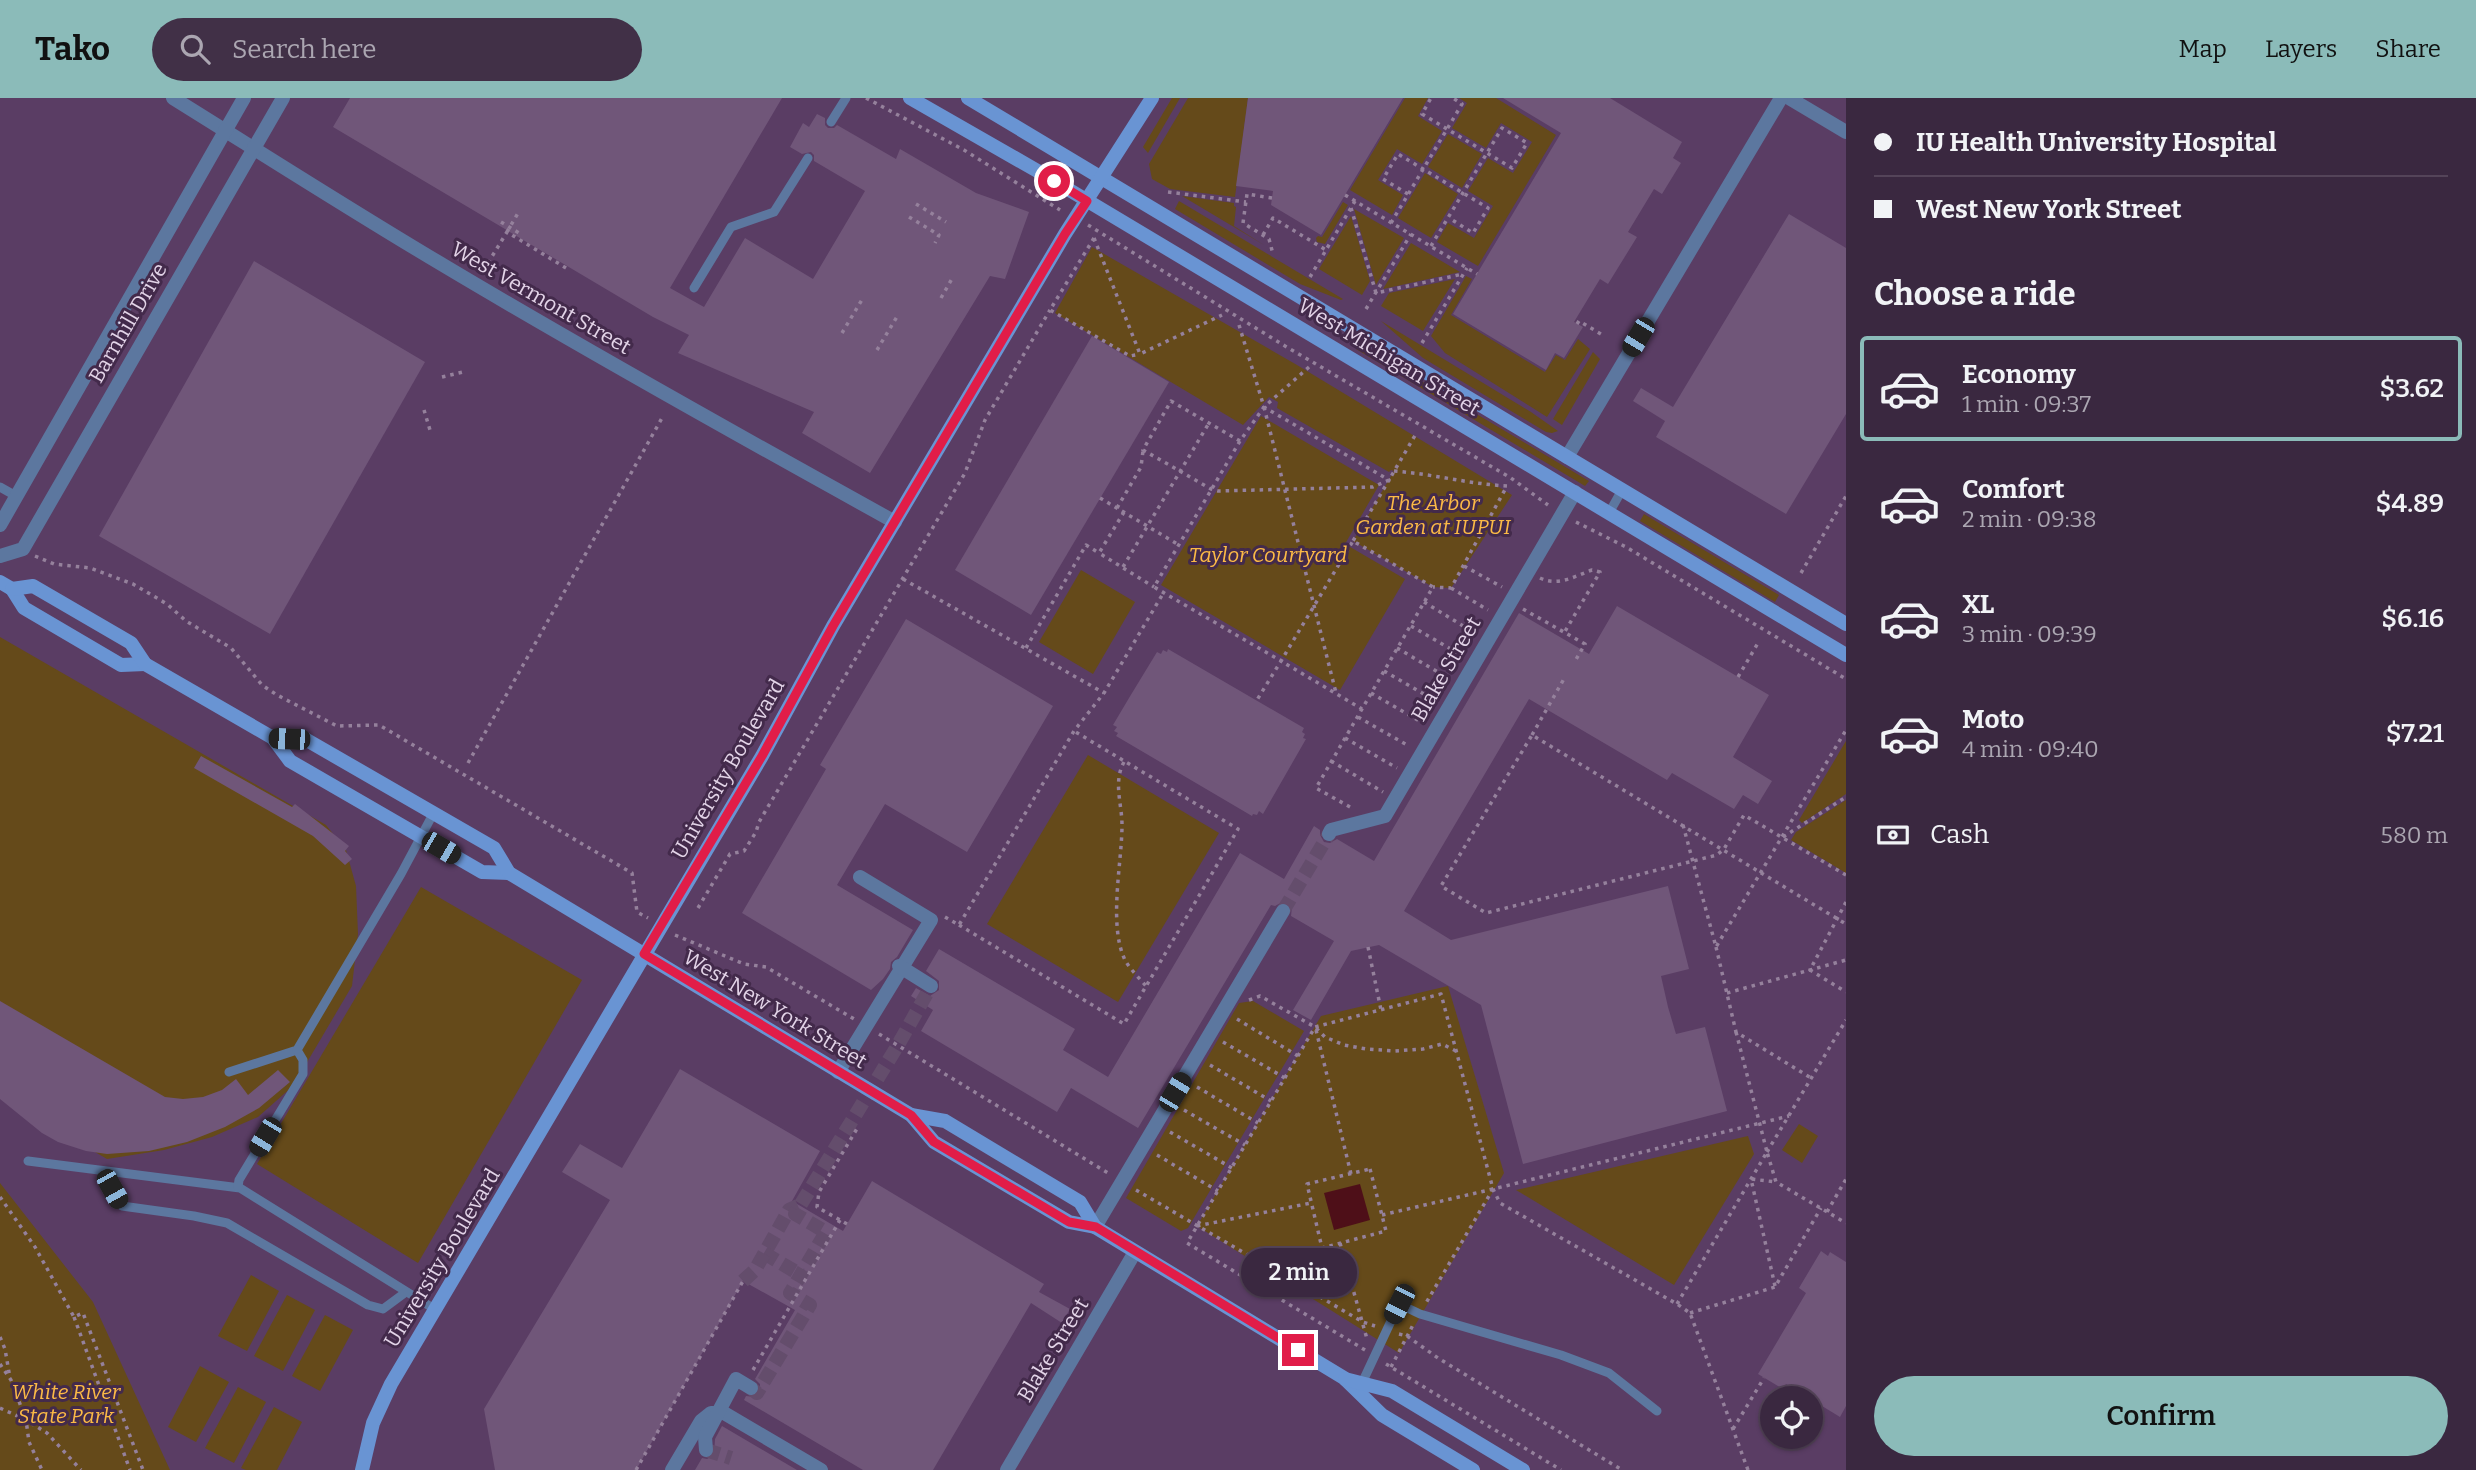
<!DOCTYPE html>
<html lang="en">
<head>
<meta charset="utf-8">
<style>
	:root { --surface:#3a2840; --page:#413047; --text:#f1f3f6; --muted:#aba6b1; --line:#544459; --accent:#8bbbb9 }
	body { margin:0; font-family:Bitter,serif; background:var(--page); color:var(--text); height:100vh; display:flex; flex-direction:column; font-size:26px; white-space:nowrap }
	* { box-sizing:border-box; margin:0 }
	p { font-size:23px; color:var(--muted) }
	.icon { flex:none; width:38px; height:38px; fill:none; stroke:currentColor; stroke-width:2; stroke-linecap:round; stroke-linejoin:round }
	.map { position:relative; flex:1; overflow:hidden }
	.panel { display:flex; flex-direction:column; background:var(--surface); width:630px }
	.panel>* { flex:none }
	.banner { display:grid; align-content:center; height:154px; padding:0 28px; background:var(--surface) }
	.buttons { position:absolute; left:1760px; top:1288px; display:grid; gap:14px }
	.buttons a { display:grid; place-items:center; width:63px; height:63px; border-radius:50%; background:var(--surface); box-shadow:0 2px 5px #0004,0 0 0 2px var(--line); font-size:35px }
	.end { position:absolute; width:32px; height:32px; margin:-16px; border:9px solid #e11d48; background:#fff; box-shadow:0 0 0 4px #fff }
	.from { border-radius:50% }
	.bubble { position:absolute; height:49px; border-radius:24px; background:var(--surface); box-shadow:0 2px 5px #0004,0 0 0 2px var(--line); font-size:23px; font-weight:600; line-height:49px; text-align:center }
	.car { position:absolute; width:21px; height:42px; margin:-21px -10px; border-radius:9px; box-shadow:0 0 5px 2px #0007; background:linear-gradient(#222 24%,#8ab4d8 0 40%,#222 0 76%,#8ab4d8 0 86%,#222 0) }
	.banner b { display:flex; align-items:center; gap:24px; height:66px; font-size:26px }
	.banner b+b { border-top:2px solid var(--line) }
	.banner i { width:18px; height:18px; background:var(--text) }
	ul { padding:0; list-style:none }
	li { display:flex; align-items:center; gap:21px; height:105px; margin:0 14px 10px; padding:0 14px; border:4px solid transparent; border-radius:7px }
	li div { flex:1 }
	li b { display:block; font-size:26px }
	li em { font-style:normal; font-weight:600 }
	li.selected { border-color:var(--accent) }
	li>.icon { width:63px; height:63px; stroke-width:1.5 }
	h2 { padding:0 28px; font-size:32px; line-height:84px }
	.pay { display:flex; align-items:center; gap:18px; height:77px; padding:0 28px; font-size:26px }
	.pay p { margin-inline-start:auto }
	.cta { display:flex; gap:14px; margin-top:auto; padding:14px 28px }
	.cta a { flex:1; height:80px; border-radius:42px; background:var(--accent); color:#111; font-size:28px; font-weight:600; line-height:80px; text-align:center }
	header { display:flex; align-items:center; gap:42px; box-sizing:border-box; height:98px; padding:0 35px; background:var(--accent); color:#111 }
	header strong { font-size:33px }
	nav { display:flex; gap:38px; margin-inline-start:auto; font-size:24px }
	.search { width:490px; height:63px; background:var(--page); display:flex; align-items:center; gap:18px; box-sizing:border-box; padding:0 24px; border-radius:38px; color:var(--muted); font-size:26px }
	main { display:flex; flex:1; min-height:0 }
	.map>svg:first-child { display:block }
	.built { fill:#5a3d64; fill-rule:evenodd }
	.green { fill:#654a1a }
	.water { fill:#4e0f18 }
	.building { fill:#705679 }
	.lines { fill:none; stroke-linecap:round; stroke-linejoin:round }
	.street-tunnel { stroke:#644d6c; stroke-width:14; stroke-dasharray:14 7; stroke-linecap:butt }
	.path { stroke:#95819c; stroke-width:3.5; stroke-dasharray:3.5 5; stroke-linecap:butt }
	.lane { stroke:#5c779f; stroke-width:9 }
	.street { stroke:#5c779f; stroke-width:14 }
	.secondary { stroke:#6994d3; stroke-width:14 }
	.street-bridge { stroke:#5c779f; stroke-width:14 }
	.route { stroke:#e11d48; stroke-width:9 }
	.labels { text-anchor:middle; dominant-baseline:central; stroke-width:6; stroke-linejoin:round; paint-order:stroke }
	.street-label { font-size:21px; fill:#e3d4e8; stroke:#432a4b }
	.park-label { font-size:21px; font-style:italic; fill:#fcba46; stroke:#432a4b }
</style>
</head>
<body>
<header>
<strong>Tako</strong>
<div class="search"><svg class="icon" aria-label="search" viewBox="0 0 24 24"><circle cx="10" cy="10" r="6"/><path d="M15 15l6 6"/></svg>Search here</div>
<nav><a>Map</a><a>Layers</a><a>Share</a></nav>
</header>
<main>
<div class="map">
<svg width="1846" height="1372" viewBox="0 0 1846 1372">
	<rect width="100%" height="100%" fill="#4e3556"/>
	<path class="built" d="M0,0H1846V1372H28L0,1338ZM1773,1300H1811V1339H1773Z"/>
	<g class="green">
		<path d="M1172,0H1180L1148,55L1143,49Z"/>
		<path d="M1188,0H1248L1235,99L1170,91L1152,81L1149,66Z"/>
		<path d="M1405,0H1428L1418,18L1442,33L1422,66L1397,51L1378,82L1403,97L1392,117L1350,92Z"/>
		<path d="M1459,0H1496L1556,37L1478,168L1437,144L1448,125L1474,140L1493,108L1468,93L1488,60L1513,75L1532,44L1501,25L1486,50L1452,30L1467,5Z"/>
		<path d="M1448,36L1482,56L1462,90L1428,69Z"/>
		<path d="M1425,75L1458,96L1431,140L1398,120Z"/>
		<path d="M1182,98L1234,105V108L1236,109L1234,128L1264,147Z"/>
		<path d="M1179,103L1343,201L1341,202L1300,186L1175,111Z"/>
		<path d="M1343,104L1348,107L1325,146L1317,144L1316,140L1318,138L1322,139Z"/>
		<path d="M1354,111L1404,140L1376,187Z"/>
		<path d="M1351,118L1370,183L1362,197L1319,171Z"/>
		<path d="M1411,145L1460,174L1383,191Z"/>
		<path d="M1092,149L1297,267L1512,397L1451,490L1433,489L1353,443L1394,373L1391,372L1389,374L1277,310L1278,304L1269,299L1243,327L1055,215Z"/>
		<path d="M1466,178L1472,181L1451,217L1545,274L1556,257L1565,262L1578,241L1590,251L1547,319L1445,255L1431,238Z"/>
		<path d="M1455,181L1423,233L1381,208L1389,195Z"/>
		<path d="M1381,223L1531,314L1558,333L1552,335L1546,334L1423,260Z"/>
		<path d="M1357,246H1359L1589,383L1585,388L1356,251Z"/>
		<path d="M1593,254L1600,261L1562,327L1553,321Z"/>
		<path d="M1261,318L1379,387L1345,446L1405,481L1340,592L1161,487Z"/>
		<path d="M1644,416L1779,497L1775,504L1640,423Z"/>
		<path d="M1081,472L1135,504L1093,576L1039,544Z"/>
		<path d="M0,539L326,727L346,752L356,788L358,836L352,888L293,988L258,1019L212,1039L164,1052L107,1061L0,998Z"/>
		<path d="M1846,643V696L1802,725L1799,722Z"/>
		<path d="M1088,657L1219,735L1118,904L987,826Z"/>
		<path d="M1846,702V775L1791,742L1796,734Z"/>
		<path d="M421,789L582,882L418,1165L257,1066Z"/>
		<path d="M1448,888L1504,1075L1399,1255L1197,1128L1321,918Z"/>
		<path d="M1253,903L1304,933L1188,1130L1181,1133L1126,1100L1239,905Z"/>
		<path d="M1799,1026L1818,1038L1802,1065L1782,1052Z"/>
		<path d="M1748,1038L1754,1056L1674,1187L1516,1092Z"/>
		<path d="M0,1085L93,1204L170,1372H0Z"/>
		<path d="M251,1177L279,1193L247,1253L218,1238Z"/>
		<path d="M287,1197L315,1212L283,1273L254,1258Z"/>
		<path d="M325,1217L353,1232L320,1293L292,1278Z"/>
		<path d="M200,1268L229,1284L196,1344L168,1329Z"/>
		<path d="M238,1289L266,1304L234,1365L205,1350Z"/>
		<path d="M274,1309L302,1324L277,1372H246L241,1370Z"/>
	</g>
	<path class="water" d="M1360,1086L1370,1122L1334,1132L1324,1095Z"/>
	<g class="building">
		<path d="M350,0H782L670,190L704,209L745,140L813,181L865,93L814,63V57L811,54L802,56L790,49L803,25L809,29L817,16L825,20V27L828,30H834L837,27L896,61L900,51L976,95L1029,114L1005,181L990,178L870,375L802,335L814,314L678,255L689,237L653,219L333,29Z"/>
		<path d="M1248,0H1403L1321,137L1271,107L1273,93L1236,88Z"/>
		<path d="M1503,0H1610L1682,44L1673,60L1681,65L1662,96L1654,91L1628,134L1637,139L1608,186L1600,181L1574,224L1583,229L1564,260L1555,255L1546,272L1453,216L1561,35Z"/>
		<path d="M1789,116L1846,150V316L1786,416L1656,339L1665,323L1633,303L1641,290L1673,309Z"/>
		<path d="M254,163L425,264L270,536L99,438Z"/>
		<path d="M1092,238L1169,284L1031,517L955,472Z"/>
		<path d="M1617,508L1769,597L1733,659L1772,683L1758,706L1743,697L1734,711L1672,675L1667,682L1529,601L1404,813L1451,842L1668,788L1689,871L1661,878L1668,909L1676,936L1705,929L1727,1013L1523,1066L1481,907L1379,847L1351,853L1311,922L1293,912L1334,843L1291,818L1292,809L1284,803L1275,808L1271,807L1138,1030L1071,990L1057,1014L921,933L933,912L911,898L916,890L930,898L939,892V883L926,873L939,851L1075,931L1063,952L1108,979L1240,755L1284,781L1314,728L1320,732V737L1324,744L1330,745L1337,741L1374,763L1519,515L1589,556Z"/>
		<path d="M906,521L1053,608L967,754L885,706L837,787L913,832L897,859L891,864L890,871L883,881L871,892L742,815L826,671L820,667Z"/>
		<path d="M1168,551L1304,630L1302,634L1305,636L1303,640L1306,641L1263,716L1259,713L1257,717L1253,716L1252,718L1116,638L1118,635L1114,633L1117,629L1113,627L1129,600L1157,554L1161,556L1163,552L1167,554Z"/>
		<path d="M201,658L292,709L295,706L349,748L345,753L352,761L345,767L313,738L194,670Z"/>
		<path d="M0,903L165,999L183,1001L203,999L222,992L236,981L248,997L278,972L290,984L259,1010L225,1029L187,1044L149,1053L107,1056L86,1053L58,1044L42,1035L0,1001Z"/>
		<path d="M680,971L820,1053L792,1103L843,1133L872,1083L1044,1186L1039,1194L1070,1211L1062,1225L1031,1205L933,1372H863L744,1302L746,1298L755,1299L760,1294V1286L755,1281L795,1212L743,1183L636,1372H495L484,1311L610,1102L562,1074L580,1046L622,1070Z"/>
		<path d="M1821,1153L1828,1158L1830,1154L1846,1164V1308L1840,1319L1786,1286L1783,1291L1758,1276L1806,1195L1799,1190Z"/>
		<path d="M722,1328L797,1372H695L702,1360L707,1361L714,1357L715,1341Z"/>
	</g>
	<g class="lines">
		<g class="street-tunnel">
			<path d="M1283,813L1329,736"/>
			<path d="M764,1155L801,1177"/>
			<path d="M743,1183L755,1172L789,1112L798,1108"/>
			<path d="M751,1290L757,1295L810,1207L790,1195L826,1134L795,1116L898,947L931,888"/>
			<path d="M706,1352L731,1360"/>
		</g>
		<g class="path">
			<path d="M866,0L964,52L1060,112"/>
			<path d="M1168,94L1246,104"/>
			<path d="M1408,96L1383,81L1398,56L1488,110L1473,135L1449,120"/>
			<path d="M1345,97L1477,176"/>
			<path d="M1272,100L1247,96L1243,125L1269,141L1273,156"/>
			<path d="M916,106L946,124"/>
			<path d="M1351,110L1376,195L1463,176"/>
			<path d="M909,119L939,137L935,145"/>
			<path d="M501,124L519,135"/>
			<path d="M1391,125L1462,6L1453,0"/>
			<path d="M1088,127L1285,248L1511,380L1548,407"/>
			<path d="M507,134L518,115"/>
			<path d="M1263,137L1273,120L1326,152"/>
			<path d="M1094,140L1140,256L1222,217"/>
			<path d="M1094,140L1050,212L1130,258L1140,256"/>
			<path d="M1431,148L1502,30L1527,45L1512,70C1482,52 1452,34 1422,16L1431,0"/>
			<path d="M488,165L507,134L566,170"/>
			<path d="M1310,179L1355,103"/>
			<path d="M941,200L953,179"/>
			<path d="M1366,211L1411,136"/>
			<path d="M1577,226L1579,223L1601,236"/>
			<path d="M1239,227L1264,309L1240,343L1154,489L1281,563L1257,602"/>
			<path d="M842,235L863,200"/>
			<path d="M1422,245L1467,170"/>
			<path d="M877,252L898,217"/>
			<path d="M1309,269L1264,309L1389,382L1353,443"/>
			<path d="M442,279L463,274"/>
			<path d="M1264,309L1336,595"/>
			<path d="M424,312L430,332"/>
			<path d="M1240,343L1171,303L1143,352L1211,391L1218,393L1373,389L1389,382L1417,334"/>
			<path d="M1394,373C1433,376 1469,386 1507,388L1451,490L1433,489"/>
			<path d="M1100,400L1179,447"/>
			<path d="M1117,410L1141,369L1143,353"/>
			<path d="M1124,414L1099,455L1154,489"/>
			<path d="M1576,424L1626,449L1846,581"/>
			<path d="M35,458L54,466L90,470L133,486L167,506L186,523L231,550L262,587L277,597L337,628L379,627L632,775L637,814L648,820"/>
			<path d="M1464,468L1502,489"/>
			<path d="M1123,469L1209,325"/>
			<path d="M1801,475L1846,398"/>
			<path d="M1540,480C1558,489 1575,478 1592,472L1600,474L1564,535"/>
			<path d="M903,481L1104,595"/>
			<path d="M1451,490L1488,512"/>
			<path d="M1424,504L1473,534"/>
			<path d="M1523,511L1585,546L1574,565"/>
			<path d="M1411,528L1461,557"/>
			<path d="M1026,550L1086,447L1099,455"/>
			<path d="M1397,550L1448,580"/>
			<path d="M1384,573L1434,602"/>
			<path d="M1738,579L1758,545"/>
			<path d="M1371,595L1421,624"/>
			<path d="M1358,619L1407,647"/>
			<path d="M1532,637L1565,579"/>
			<path d="M1345,640L1397,670"/>
			<path d="M1331,663L1383,694"/>
			<path d="M1124,664C1113,684 1122,706 1122,727C1122,765 1108,827 1125,862C1130,871 1139,880 1146,888"/>
			<path d="M468,665L662,320"/>
			<path d="M1350,709L1316,690L1433,489L1353,443L1281,563L1362,611"/>
			<path d="M1683,727L1716,849L1846,632"/>
			<path d="M1783,739L1846,699"/>
			<path d="M1846,777L1744,717L1724,751L1717,757L1486,815L1441,788L1532,637L1846,826"/>
			<path d="M1846,804L1810,872L1846,894"/>
			<path d="M698,810L730,756L744,753L756,734L759,724L965,375L985,322L1050,212"/>
			<path d="M945,819L959,827L1074,633L1104,595L1164,494"/>
			<path d="M959,827L1124,926L1238,731L1074,633"/>
			<path d="M675,837L744,866L766,869L854,921"/>
			<path d="M1368,849L1381,912"/>
			<path d="M1716,849L1736,934L1811,980"/>
			<path d="M1727,895L1846,862"/>
			<path d="M1249,902L1260,898L1315,929L1325,939L1344,947L1366,951L1395,953L1423,951L1442,946L1456,953"/>
			<path d="M1237,921L1298,958"/>
			<path d="M1316,932L1351,1076"/>
			<path d="M1736,934L1767,1054"/>
			<path d="M879,936L1108,1075"/>
			<path d="M1223,944L1285,980"/>
			<path d="M1210,967L1271,1003"/>
			<path d="M1197,989L1258,1025"/>
			<path d="M1184,1012L1245,1047"/>
			<path d="M1170,1034L1232,1070"/>
			<path d="M1767,1054L1846,922"/>
			<path d="M1157,1057L1218,1093"/>
			<path d="M1370,1071L1386,1133L1322,1150L1307,1086Z"/>
			<path d="M1136,1092L1363,1224L1375,1228"/>
			<path d="M0,1099L35,1149L74,1219L83,1215L143,1372"/>
			<path d="M1827,1114L1846,1081"/>
			<path d="M1382,1117L1493,1091"/>
			<path d="M847,1126L817,1109L819,1094L858,1029"/>
			<path d="M1197,1128L1311,1105"/>
			<path d="M1340,1145L1367,1241"/>
			<path d="M1775,1188L1751,1081L1776,1084"/>
			<path d="M1677,1206L1767,1054L1776,1084L1846,1125"/>
			<path d="M1690,1215L1775,1189L1821,1110"/>
			<path d="M74,1219L130,1372"/>
			<path d="M1399,1236L1407,1238L1438,1260L1622,1372"/>
			<path d="M0,1239L5,1251L10,1280"/>
			<path d="M1365,1252L1187,1145L1315,929L1441,896L1493,1091L1426,1205"/>
			<path d="M0,1266L11,1282L26,1322L47,1335L81,1372"/>
			<path d="M1386,1266L1561,1372"/>
			<path d="M1391,1269L1413,1227"/>
			<path d="M753,1272L840,1122"/>
			<path d="M0,1310L26,1322L29,1344L42,1372"/>
			<path d="M1733,1331L1764,1280"/>
			<path d="M636,1372L743,1183"/>
			<path d="M1748,1372L1690,1215L1677,1206L1500,1105L1493,1091L1789,1018"/>
		</g>
		<g class="lane">
			<path d="M831,24L846,0"/>
			<path d="M694,190L731,129L774,114L808,60"/>
			<path d="M0,389L16,398"/>
			<path d="M1609,415L1622,392"/>
			<path d="M229,974L297,952L401,776L433,716"/>
			<path d="M28,1063L240,1090L436,1212"/>
			<path d="M103,1073L122,1108L194,1118L227,1125L368,1207L383,1211L406,1194"/>
			<path d="M238,1089L239,1082L303,976V962L297,952"/>
			<path d="M1362,1285L1399,1206L1420,1216L1561,1257L1609,1275L1657,1313"/>
		</g>
		<g class="street">
			<path d="M173,0C263,56 352,113 443,167C592,256 743,340 895,424"/>
			<path d="M1789,0L1846,34"/>
			<path d="M1567,359L1781,0"/>
			<path d="M0,427L244,0"/>
			<path d="M0,458L23,451L283,0"/>
			<path d="M1329,736L1331,732L1385,718L1575,394"/>
			<path d="M838,974L931,822L860,779"/>
			<path d="M1095,1129L1283,813"/>
			<path d="M672,1372L701,1323L711,1315H724L821,1372"/>
			<path d="M1007,1372L1135,1154"/>
		</g>
		<g class="secondary">
			<path d="M910,0L1041,75L1846,557"/>
			<path d="M968,0L1846,526"/>
			<path d="M0,484L12,491L24,510L121,567L145,566"/>
			<path d="M12,491L33,488L131,545L145,566L273,640L290,663L482,774L509,775"/>
			<path d="M273,640L305,641L494,750L509,775L911,1017L934,1044L1069,1124L1095,1129L1344,1280L1382,1317L1473,1372"/>
			<path d="M911,1017L945,1023L1080,1104L1095,1129"/>
			<path d="M1345,1281L1392,1293L1523,1372"/>
			<path d="M362,1372L373,1325L391,1286L762,658L833,528L1065,136L1152,0"/>
		</g>
		<g class="street-bridge">
			<path d="M899,868L931,888"/>
			<path d="M706,1352L705,1339L736,1281L751,1290"/>
		</g>
	</g>
	<g class="lines">
		<path class="route" d="M1054,83L1087,103L1065,136L833,528L762,658L644,856L911,1017L934,1044L1069,1124L1096,1129L1298,1252"/>
	</g>
	<g class="labels">
		<g class="street-label">
			<text transform="translate(541 200) rotate(30)">West Vermont Street</text>
			<text transform="translate(128 225) rotate(-60)">Barnhill Drive</text>
			<text transform="translate(1389 259) rotate(31)">West Michigan Street</text>
			<text transform="translate(1446 571) rotate(-60)">Blake Street</text>
			<text transform="translate(728 671) rotate(-60)">University Boulevard</text>
			<text transform="translate(775 911) rotate(31)">West New York Street</text>
			<text transform="translate(442 1160) rotate(-59)">University Boulevard</text>
			<text transform="translate(1053 1252) rotate(-59)">Blake Street</text>
		</g>
		<g class="park-label">
			<text x="1433" y="405">The Arbor<tspan x="1433" dy="24">Garden at IUPUI</tspan></text>
			<text x="1268" y="457">Taylor Courtyard</text>
			<text x="66" y="1294">White River<tspan x="66" dy="24">State Park</tspan></text>
		</g>
	</g>
</svg>
<div class="buttons">
<a><svg class="icon" aria-label="locate" viewBox="0 0 24 24"><circle cx="12" cy="12" r="6"/><path d="M12 2v4M12 18v4M2 12h4M18 12h4"/></svg></a>
</div>
<i class="end from" style="left:1054px;top:83px"></i>
<i class="end" style="left:1298px;top:1252px"></i>
<div class="bubble" style="left:1241px;top:1150px;width:116px">2 min</div>
<i class="car" style="left:1638px;top:239px;rotate:211deg"></i>
<i class="car" style="left:289px;top:641px;rotate:272deg"></i>
<i class="car" style="left:441px;top:750px;rotate:120deg"></i>
<i class="car" style="left:1175px;top:994px;rotate:31deg"></i>
<i class="car" style="left:265px;top:1039px;rotate:211deg"></i>
<i class="car" style="left:112px;top:1091px;rotate:151deg"></i>
<i class="car" style="left:1399px;top:1206px;rotate:207deg"></i>
</div>
<section class="panel">
<div class="banner">
<b><i class="from"></i>IU Health University Hospital</b>
<b><i></i>West New York Street</b>
</div>
<h2>Choose a ride</h2>
<ul>
<li class="selected"><svg class="icon" aria-label="car" viewBox="0 0 24 24"><path d="M5 17H2v-5l4-1 3-4h7l3 4 3 1v5h-3M9 17h6M6 11h13"/><circle cx="7" cy="17" r="2"/><circle cx="17" cy="17" r="2"/></svg><div><b>Economy</b><p>1 min · 09:37</p></div><em>$3.62</em></li>
<li><svg class="icon" aria-label="car" viewBox="0 0 24 24"><path d="M5 17H2v-5l4-1 3-4h7l3 4 3 1v5h-3M9 17h6M6 11h13"/><circle cx="7" cy="17" r="2"/><circle cx="17" cy="17" r="2"/></svg><div><b>Comfort</b><p>2 min · 09:38</p></div><em>$4.89</em></li>
<li><svg class="icon" aria-label="car" viewBox="0 0 24 24"><path d="M5 17H2v-5l4-1 3-4h7l3 4 3 1v5h-3M9 17h6M6 11h13"/><circle cx="7" cy="17" r="2"/><circle cx="17" cy="17" r="2"/></svg><div><b>XL</b><p>3 min · 09:39</p></div><em>$6.16</em></li>
<li><svg class="icon" aria-label="car" viewBox="0 0 24 24"><path d="M5 17H2v-5l4-1 3-4h7l3 4 3 1v5h-3M9 17h6M6 11h13"/><circle cx="7" cy="17" r="2"/><circle cx="17" cy="17" r="2"/></svg><div><b>Moto</b><p>4 min · 09:40</p></div><em>$7.21</em></li>
</ul>
<div class="pay"><svg class="icon" aria-label="cash" viewBox="0 0 24 24"><path d="M3 7h18v10H3z"/><circle cx="12" cy="12" r="2"/></svg>Cash<p>580 m</p></div>
<div class="cta"><a>Confirm</a></div>
</section>
</main>
</body>
</html>
